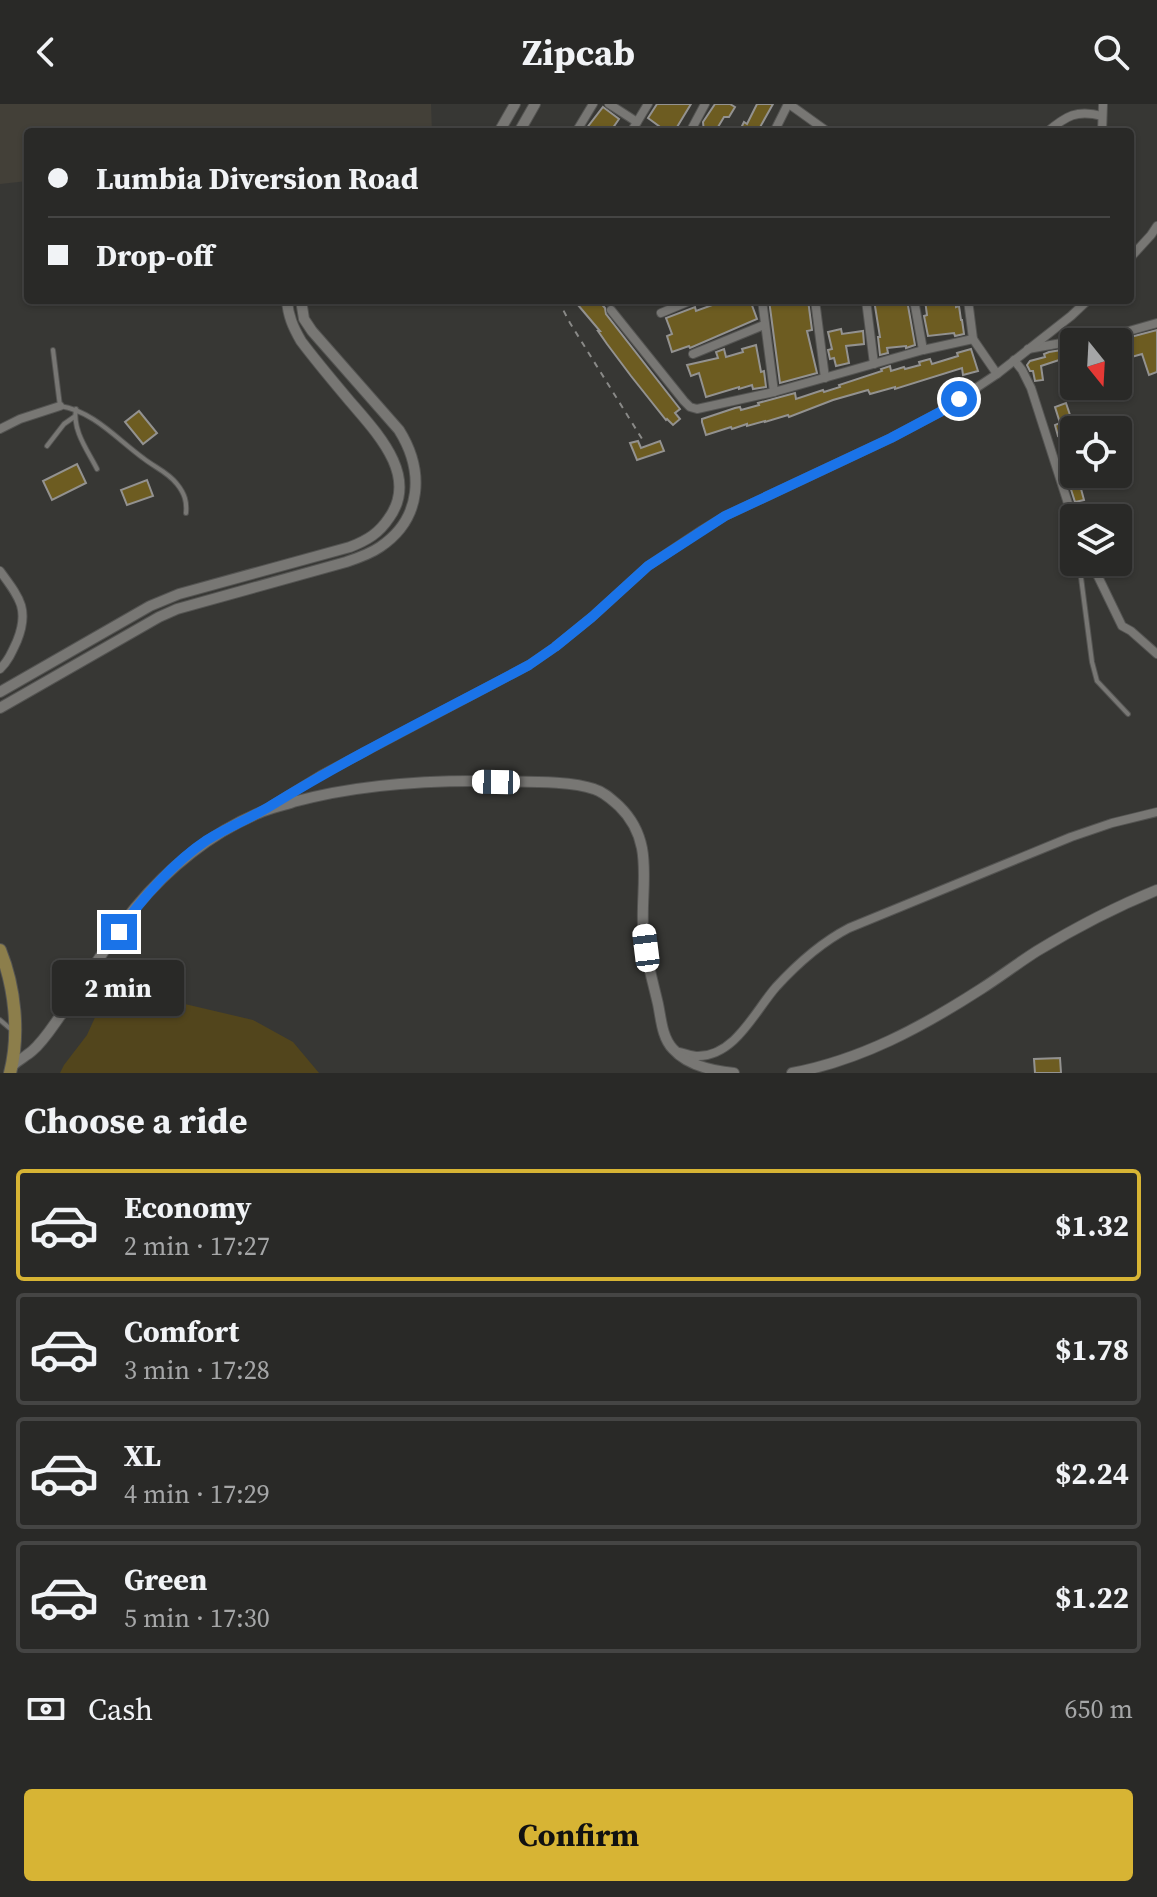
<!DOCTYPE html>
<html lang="en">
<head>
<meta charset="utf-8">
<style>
	:root { --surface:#292927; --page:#353533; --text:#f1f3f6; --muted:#a5a6a7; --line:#454544; --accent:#d7b434 }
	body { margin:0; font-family:"Source Serif 4",serif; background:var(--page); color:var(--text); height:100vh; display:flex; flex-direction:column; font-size:30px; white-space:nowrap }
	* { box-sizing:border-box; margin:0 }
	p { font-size:26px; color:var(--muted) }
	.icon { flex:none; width:44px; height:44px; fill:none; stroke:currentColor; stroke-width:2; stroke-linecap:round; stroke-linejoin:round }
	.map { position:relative; height:969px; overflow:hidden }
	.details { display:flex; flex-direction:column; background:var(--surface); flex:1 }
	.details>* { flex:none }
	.guide { position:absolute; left:24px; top:24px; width:1110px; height:176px; border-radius:8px; box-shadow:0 2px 6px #0004,0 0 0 2px var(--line); display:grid; align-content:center; height:176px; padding:0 24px; background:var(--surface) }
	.needle { width:52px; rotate:162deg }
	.fabs { position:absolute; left:1060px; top:224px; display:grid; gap:16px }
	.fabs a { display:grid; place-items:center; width:72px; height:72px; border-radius:8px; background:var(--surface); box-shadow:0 2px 6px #0004,0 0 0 2px var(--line); font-size:40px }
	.end { position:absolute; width:36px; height:36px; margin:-18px; border:10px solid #1a73e8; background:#fff; box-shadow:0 0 0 4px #fff }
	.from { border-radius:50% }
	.bubble { position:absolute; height:56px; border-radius:8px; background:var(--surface); box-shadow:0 2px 6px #0004,0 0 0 2px var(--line); font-size:26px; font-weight:700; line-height:56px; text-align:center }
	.car { position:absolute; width:24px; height:48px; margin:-24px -12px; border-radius:10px; box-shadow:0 0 6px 2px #0007; background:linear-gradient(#fff 24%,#345 0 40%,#fff 0 76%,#345 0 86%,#fff 0) }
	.guide b { display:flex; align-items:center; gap:28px; height:76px; font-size:30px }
	.guide b+b { border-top:2px solid var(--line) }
	.guide i { width:20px; height:20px; background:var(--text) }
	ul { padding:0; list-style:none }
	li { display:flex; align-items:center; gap:24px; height:112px; margin:0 16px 12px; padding:0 8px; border:4px solid var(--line); border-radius:8px }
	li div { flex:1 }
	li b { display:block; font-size:30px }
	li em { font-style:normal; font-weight:700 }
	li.active { border-color:var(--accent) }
	li>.icon { width:72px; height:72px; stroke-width:1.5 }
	h2 { padding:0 24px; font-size:36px; line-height:96px }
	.pay { display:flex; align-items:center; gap:20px; height:88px; padding:0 24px; font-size:30px }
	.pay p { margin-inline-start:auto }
	.button { display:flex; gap:16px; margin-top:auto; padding:16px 24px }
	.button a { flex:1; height:92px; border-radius:8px; background:var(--accent); color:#111; font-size:32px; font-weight:700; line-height:92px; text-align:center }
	header { display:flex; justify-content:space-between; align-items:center; height:104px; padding:0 24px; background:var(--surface); font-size:36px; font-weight:700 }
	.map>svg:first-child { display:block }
	.built { fill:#434038 }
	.grass { fill:#52451c }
	.building { fill:#6d5c21; stroke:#939290; stroke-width:2 }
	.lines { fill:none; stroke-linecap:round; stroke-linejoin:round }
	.service-casing { stroke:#545452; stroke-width:6 }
	.minor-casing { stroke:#545452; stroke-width:10 }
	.tertiary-casing { stroke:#545452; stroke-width:12 }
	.primary-casing { stroke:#545452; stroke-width:14 }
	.path { stroke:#898987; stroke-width:2; stroke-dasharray:6 6; stroke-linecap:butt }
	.service { stroke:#787774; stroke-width:4 }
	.minor { stroke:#787774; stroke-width:8 }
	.tertiary { stroke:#787774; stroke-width:10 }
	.primary { stroke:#8c7e4b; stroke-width:12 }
	.route { stroke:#1a73e8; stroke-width:10 }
</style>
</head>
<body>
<header><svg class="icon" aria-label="back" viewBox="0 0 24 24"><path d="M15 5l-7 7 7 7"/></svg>Zipcab<svg class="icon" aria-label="search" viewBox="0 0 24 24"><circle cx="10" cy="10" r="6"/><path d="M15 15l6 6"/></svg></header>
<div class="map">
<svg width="1157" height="969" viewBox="0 0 1157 969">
	<rect width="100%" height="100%" fill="#373734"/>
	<path class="built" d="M0,0H431L432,28H28V77L0,80Z"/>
	<path class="grass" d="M107,887L155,893L253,916L293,938L319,969H60L64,961L87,931Z"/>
	<g class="building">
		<path d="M657,0H691L674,28H667L648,14Z"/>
		<path d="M715,0H730L735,3L729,13H724L715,28H704L703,18Z"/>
		<path d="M757,0H773L759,25L765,28H739L744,18L747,20Z"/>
		<path d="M603,3L619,15L610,28H590L586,25Z"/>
		<path d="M584,196H598L605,204L606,210L680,305L675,309L680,315L673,321L667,315L666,316L631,272L607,240L598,227H600L578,201Z"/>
		<path d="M716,196H750L757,215L690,244L689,242L672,248L667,232L672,230L666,214L695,203L696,207L718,199Z"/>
		<path d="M769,196H808L812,226L807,227L817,269L780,279Z"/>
		<path d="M874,196H907L915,241L906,244V242L887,244L888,249L880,251L878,233H880Z"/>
		<path d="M925,196H956V203L959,202L961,216H962L964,230L955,232L954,229L928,232L924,212L927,211Z"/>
		<path d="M841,225L842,230L863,227L864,240L846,242L849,259L836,262L834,254L830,255L828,246L832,245L828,228Z"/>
		<path d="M1157,226V268L1149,271L1142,250L1128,254L1123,235Z"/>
		<path d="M756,241L761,268L764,267L766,283L753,285L752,281L739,285V283L706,293L699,269L691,272L687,261L718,254L716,248L724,245L726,253L743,248L742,245Z"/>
		<path d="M1074,244V265L1064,268L1059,256L1041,262L1043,276L1035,277L1033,267H1030L1027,261L1030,257L1045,253L1044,250L1049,248Z"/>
		<path d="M971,245L978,267L963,271L962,264L895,285V283L870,290L868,286L833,296L789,313L788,311L765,318V317L747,322V320L732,325L731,323L706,331L702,318V315L735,304L740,303L741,306L759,301L758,299L795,289L796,295L823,286L824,288L840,283L839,281L882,267L881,265L890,262L891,267L904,263L905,265L920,261L919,258L930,255L932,260L958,252L957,249Z"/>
		<path d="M1066,299L1070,311L1066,312L1070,329L1058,332L1055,321L1060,319L1055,303Z"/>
		<path d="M139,307L157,329L143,340L125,318Z"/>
		<path d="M638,337L641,344L660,337L664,347L637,356L630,339Z"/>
		<path d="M1074,350V370H1077L1084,396L1075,398L1061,354Z"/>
		<path d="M77,360L86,379L52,396L43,377Z"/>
		<path d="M147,376L153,392L127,401L121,386Z"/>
		<path d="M1060,954L1061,969H1035L1034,955Z"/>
	</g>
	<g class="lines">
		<g class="service-casing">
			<g id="service">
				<path d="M53,246L60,302C93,307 117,335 143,354C154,363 168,368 177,380C185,390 187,398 186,409"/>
				<path d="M76,305C72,326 88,347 97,365"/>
				<path d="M47,342L64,320L74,313"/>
				<path d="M1079,458L1092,558L1097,577L1128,610"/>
				<path d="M0,916L13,927"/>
			</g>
		</g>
		<g class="minor-casing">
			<g id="minor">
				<path d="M609,0L637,18"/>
				<path d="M789,0L828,28"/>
				<path d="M576,28L593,0"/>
				<path d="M631,28L648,0"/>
				<path d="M690,28L705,0"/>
				<path d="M774,28L788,0"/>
				<path d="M1047,28C1066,12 1077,5 1102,12"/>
				<path d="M1102,28L1103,0"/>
				<path d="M1130,154L1151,131L1157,122"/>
				<path d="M762,196L774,288"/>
				<path d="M815,196L825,274"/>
				<path d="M866,196L874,260"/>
				<path d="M914,196L923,246"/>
				<path d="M968,196L973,235"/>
				<path d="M611,206L684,297L690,303L697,305L774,288L923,246L973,235L997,270"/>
				<path d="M661,209L692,196"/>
				<path d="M1028,245L1129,227L1157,219"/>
				<path d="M693,250L764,221"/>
				<path d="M1014,256L1022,266L1031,284L1074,418"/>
				<path d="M0,325L20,315L60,302"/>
				<path d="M1091,458L1122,522L1131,527L1157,550"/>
				<path d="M0,467C19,493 30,505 17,537C12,548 8,557 0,565"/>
				<path d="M269,703L321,671L529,561L555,543L592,513L648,462L702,426L725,412L891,334L940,308L997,270L1071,212L1088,196"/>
				<path d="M679,948C685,949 692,952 698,952C735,952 755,907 776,883C798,859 820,839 849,824L1071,733L1112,719L1157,708"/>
			</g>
		</g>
		<g class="tertiary-casing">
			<g id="tertiary">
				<path d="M499,28L515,0"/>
				<path d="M519,28L535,0"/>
				<path d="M0,588L150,502L179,490L350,443C368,436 379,429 389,414C420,371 375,327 348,295C332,276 316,257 301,237C293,223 288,212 287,196"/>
				<path d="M0,604L159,513L177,505L346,458C358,454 370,450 380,443C423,414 424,366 399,326L312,227L304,215L301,196"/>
				<path d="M13,961C19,956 26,952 32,947C46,935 55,918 66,904C89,871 110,835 135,804C168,764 211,729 259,709C270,704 282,702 293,698C358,680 425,676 492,677C519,678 569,676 594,685C604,688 611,695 619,702C655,737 641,778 643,822C644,848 652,874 658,900C661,914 662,934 673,945C688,962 713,967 734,969"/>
				<path d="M792,969C861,956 922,923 981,885C1000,873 1018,859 1037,847C1075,824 1115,803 1157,786"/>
			</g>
		</g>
		<g class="primary-casing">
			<path id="primary" d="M0,846C15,883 20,930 10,969"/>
		</g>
		<path class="path" d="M558,196L570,219L644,338"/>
		<use href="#service" class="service"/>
		<use href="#minor" class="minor"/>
		<use href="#tertiary" class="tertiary"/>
		<use href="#primary" class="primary"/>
	</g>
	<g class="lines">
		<path class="route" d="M119,828C140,796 175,757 207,736C228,723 251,714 272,701C355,650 443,607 529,561L555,543L592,513L648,462L725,412L891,334L940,308L959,295"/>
	</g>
</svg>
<div class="fabs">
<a><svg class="needle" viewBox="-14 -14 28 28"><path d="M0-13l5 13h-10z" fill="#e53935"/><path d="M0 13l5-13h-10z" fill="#a5a6a7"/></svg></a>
<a><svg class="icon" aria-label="locate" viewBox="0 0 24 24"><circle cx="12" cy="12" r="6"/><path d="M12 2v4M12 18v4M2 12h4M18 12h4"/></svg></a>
<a><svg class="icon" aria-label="layers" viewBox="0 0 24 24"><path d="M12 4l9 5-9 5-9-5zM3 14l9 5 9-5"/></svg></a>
</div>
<i class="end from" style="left:959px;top:295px"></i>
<i class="end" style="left:119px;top:828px"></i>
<div class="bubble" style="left:52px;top:856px;width:132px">2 min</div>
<i class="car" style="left:496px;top:678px;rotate:271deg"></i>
<i class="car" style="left:646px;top:844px;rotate:353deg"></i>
<div class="guide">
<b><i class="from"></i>Lumbia Diversion Road</b>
<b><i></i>Drop-off</b>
</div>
</div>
<section class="details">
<h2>Choose a ride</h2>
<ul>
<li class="active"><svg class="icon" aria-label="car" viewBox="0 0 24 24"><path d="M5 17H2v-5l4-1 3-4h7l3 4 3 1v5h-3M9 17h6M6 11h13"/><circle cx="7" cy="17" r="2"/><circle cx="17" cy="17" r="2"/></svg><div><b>Economy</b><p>2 min · 17:27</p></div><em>$1.32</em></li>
<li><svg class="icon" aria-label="car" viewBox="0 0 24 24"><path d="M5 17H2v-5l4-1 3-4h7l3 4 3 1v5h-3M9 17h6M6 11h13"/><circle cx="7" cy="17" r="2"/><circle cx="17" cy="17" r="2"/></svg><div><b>Comfort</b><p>3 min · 17:28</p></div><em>$1.78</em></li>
<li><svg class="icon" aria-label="car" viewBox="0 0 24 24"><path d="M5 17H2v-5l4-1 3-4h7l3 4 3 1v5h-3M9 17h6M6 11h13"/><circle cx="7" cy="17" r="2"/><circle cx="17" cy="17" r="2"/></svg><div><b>XL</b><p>4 min · 17:29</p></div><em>$2.24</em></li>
<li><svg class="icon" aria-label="car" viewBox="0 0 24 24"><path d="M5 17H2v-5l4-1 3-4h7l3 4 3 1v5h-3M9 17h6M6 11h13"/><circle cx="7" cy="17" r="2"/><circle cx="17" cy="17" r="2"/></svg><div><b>Green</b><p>5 min · 17:30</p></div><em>$1.22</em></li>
</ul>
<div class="pay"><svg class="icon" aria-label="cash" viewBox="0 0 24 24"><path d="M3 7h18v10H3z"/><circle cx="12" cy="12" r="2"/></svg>Cash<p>650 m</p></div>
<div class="button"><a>Confirm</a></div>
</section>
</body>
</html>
